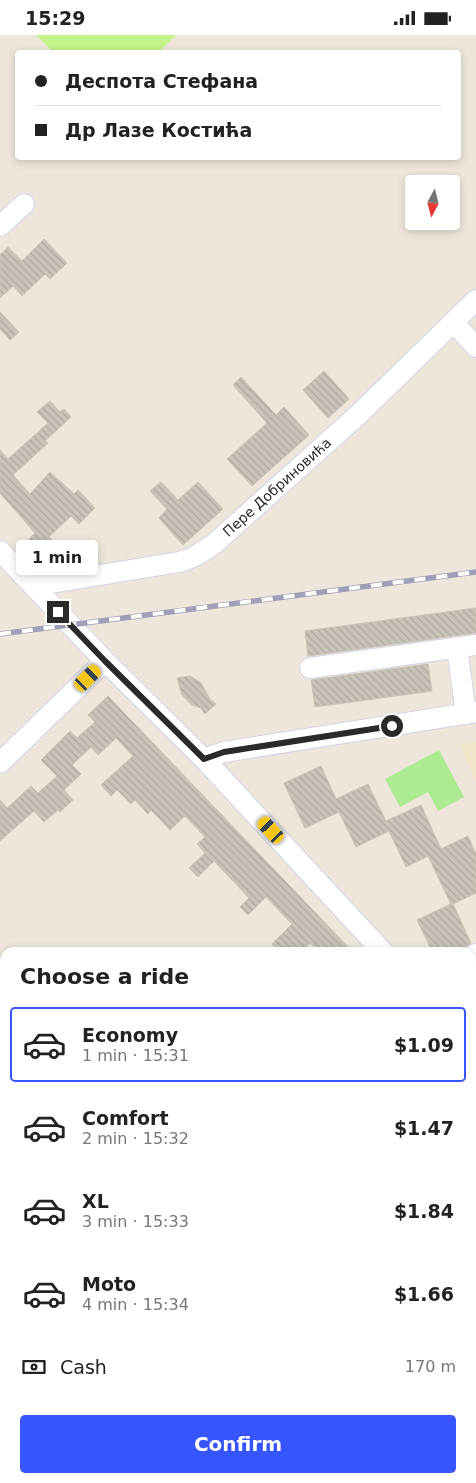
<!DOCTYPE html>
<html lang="en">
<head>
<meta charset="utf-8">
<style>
	:root { --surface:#fff; --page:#f2f2f2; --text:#222; --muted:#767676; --line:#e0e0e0; --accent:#3755ff }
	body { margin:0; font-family:"DejaVu Sans",sans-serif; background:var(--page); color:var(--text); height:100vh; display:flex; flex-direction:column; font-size:19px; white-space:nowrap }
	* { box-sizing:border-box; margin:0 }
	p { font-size:16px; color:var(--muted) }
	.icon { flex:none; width:28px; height:28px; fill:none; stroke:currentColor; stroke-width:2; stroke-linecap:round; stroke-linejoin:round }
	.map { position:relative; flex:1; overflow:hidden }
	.panel { position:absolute; left:0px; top:912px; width:476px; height:536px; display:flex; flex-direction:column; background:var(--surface); border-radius:15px 15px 0 0; box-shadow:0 2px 8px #0003 }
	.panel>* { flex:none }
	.guide { position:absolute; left:15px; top:15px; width:446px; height:110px; border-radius:5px; box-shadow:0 2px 8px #0003; display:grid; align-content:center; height:110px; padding:0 20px; background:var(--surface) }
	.needle { width:32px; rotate:187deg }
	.fabs { position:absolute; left:405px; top:140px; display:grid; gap:10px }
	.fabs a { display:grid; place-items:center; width:55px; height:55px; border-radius:5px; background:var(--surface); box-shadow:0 2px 8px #0003; font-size:25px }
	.end { position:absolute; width:22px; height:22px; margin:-11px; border:6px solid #2a2a2a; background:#fff; box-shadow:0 0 0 2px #fff }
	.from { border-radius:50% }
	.bubble { position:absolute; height:35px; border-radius:5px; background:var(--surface); box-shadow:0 2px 8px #0003; font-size:16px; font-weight:600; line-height:35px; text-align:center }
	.car { position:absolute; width:15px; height:30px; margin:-15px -8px; border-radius:6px; box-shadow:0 0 4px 1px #0007; background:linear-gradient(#f5c518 24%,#345 0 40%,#f5c518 0 76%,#345 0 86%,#f5c518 0) }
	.guide b { display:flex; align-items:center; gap:18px; height:48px; font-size:19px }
	.guide b+b { border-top:1px solid var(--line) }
	.guide i { width:12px; height:12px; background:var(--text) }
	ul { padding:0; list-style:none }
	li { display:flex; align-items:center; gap:15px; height:75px; margin:0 10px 8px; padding:0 10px; border:2px solid transparent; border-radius:5px }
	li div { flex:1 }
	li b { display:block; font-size:19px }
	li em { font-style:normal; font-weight:600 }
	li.on { border-color:var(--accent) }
	li>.icon { width:45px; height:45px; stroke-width:1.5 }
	h2 { padding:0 20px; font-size:22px; line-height:60px }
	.pay { display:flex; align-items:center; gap:12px; height:55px; padding:0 20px; font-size:19px }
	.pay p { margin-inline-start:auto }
	.action { display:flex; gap:10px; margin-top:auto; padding:10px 20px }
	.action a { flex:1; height:58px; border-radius:5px; background:var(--accent); color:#fff; font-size:20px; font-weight:600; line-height:58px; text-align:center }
	.status { display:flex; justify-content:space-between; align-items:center; height:35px; padding:0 25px; background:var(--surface); direction:ltr }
	.status svg { height:14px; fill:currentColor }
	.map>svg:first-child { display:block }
	.education { fill:#f2e6c8 }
	.green { fill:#aceb91 }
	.pitch { fill:#c4f38b }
	.building { fill:url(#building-back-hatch); stroke:#cac3b4 }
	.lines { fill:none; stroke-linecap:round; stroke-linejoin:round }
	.minor-casing { stroke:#d0d3e5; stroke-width:22 }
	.minor { stroke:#fff; stroke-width:20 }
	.rail-casing { stroke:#9da0b7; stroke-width:5.5 }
	.rail { stroke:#fff; stroke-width:4; stroke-dasharray:11; stroke-linecap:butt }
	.route { stroke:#2a2a2a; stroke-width:6 }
	.labels { text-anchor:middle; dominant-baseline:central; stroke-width:4; stroke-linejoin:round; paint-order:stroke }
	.street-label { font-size:14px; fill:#2a2a2a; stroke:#fff }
</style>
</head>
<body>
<div class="status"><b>15:29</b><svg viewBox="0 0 49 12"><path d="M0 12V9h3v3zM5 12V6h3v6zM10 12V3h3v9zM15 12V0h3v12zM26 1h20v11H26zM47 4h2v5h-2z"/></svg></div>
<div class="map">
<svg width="476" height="1448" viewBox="0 0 476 1448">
	<defs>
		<pattern id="building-back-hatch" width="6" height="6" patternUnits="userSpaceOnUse" patternTransform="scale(1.25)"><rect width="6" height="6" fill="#c9c3ba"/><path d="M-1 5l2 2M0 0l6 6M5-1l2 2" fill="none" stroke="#ada8a0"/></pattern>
	</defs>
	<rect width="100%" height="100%" fill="#eee6db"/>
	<path class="education" d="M476,706V747L460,709Z"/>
	<path class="green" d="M439,715L464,762L438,776L428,757L400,772L385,744Z"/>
	<path class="pitch" d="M36,0H176L159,17L54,18Z"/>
	<g class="building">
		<path d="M44,204L67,228L50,244L45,239L22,261L13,251L0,263V220L8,212L22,226Z"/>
		<path d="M0,277L19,297L10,305L0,294Z"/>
		<path d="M324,336L349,364L328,383L303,355Z"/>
		<path d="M241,342L276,380L284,372L309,400L252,451L227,424L267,388L233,350Z"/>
		<path d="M50,366L60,377L64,374L71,382L45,406L48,408L13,440L30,459L50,437L74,459L78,455L95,473L79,489L71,481L49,502L67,520L55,532L28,505L35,498L0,458V415L8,424L48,388L37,377Z"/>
		<path d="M161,447L178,465L198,447L223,474L183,510L159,483L167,474L150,456Z"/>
		<path d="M476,573V598L308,621L305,596Z"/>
		<path d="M428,629L432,656L315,672L311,645Z"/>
		<path d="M190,641L201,648L210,664L216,669L205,679L201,673L192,670L182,660L177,643Z"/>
		<path d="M108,661L173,729L354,918H319L310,908L301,918H280L272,909L292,889L266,862L248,880L240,872L249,863L214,826L198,842L189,833L205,818L197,809L205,802L185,781L170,795L151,775L148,779L135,765L131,769L117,755L111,761L101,750L133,721L116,703L98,720L91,712L72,730L81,739L64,755L73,765L60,777L58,775L44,787L34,776L0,806V765L7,773L31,751L38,758L57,741L41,725L70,696L77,703L95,687L88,680Z"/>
		<path d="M321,731L336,764L368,749L386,786L421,770L441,814L468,801L476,819V858L453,869L471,908L465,912L460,918H433L417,885L451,869L428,821L406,832L389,796L356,812L339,777L305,793L284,748Z"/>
	</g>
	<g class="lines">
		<g class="minor-casing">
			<g id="minor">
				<path d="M0,191L24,169"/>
				<path d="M453,287L476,312"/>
				<path d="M0,516L105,626L204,724L384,918"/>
				<path d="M33,551L179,527C193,524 202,517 214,509L359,379L476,265"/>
				<path d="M457,613L466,679"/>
				<path d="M310,633L476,610"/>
				<path d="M204,724L224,717L476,677"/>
				<path d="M0,728L105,626"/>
				<path d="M471,922L476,919"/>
				<path d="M471,1008L476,1013"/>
				<path d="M0,1013L5,1008"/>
				<path d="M0,1097L5,1102"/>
				<path d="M0,1214L5,1219"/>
				<path d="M0,1276L5,1271"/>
				<path d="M471,1377L476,1372"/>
				<path d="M397,1448L401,1444"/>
			</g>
		</g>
		<use href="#minor" class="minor"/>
		<g class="rail-casing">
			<path id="rail" d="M0,599L476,537"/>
		</g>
		<use href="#rail" class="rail"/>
	</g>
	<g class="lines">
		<path class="route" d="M58,577L105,626L204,724L224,717L392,691"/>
	</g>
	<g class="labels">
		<g class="street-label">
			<text transform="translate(277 452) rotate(-42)">Пере Добриновића</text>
		</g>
	</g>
</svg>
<div class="fabs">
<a><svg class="needle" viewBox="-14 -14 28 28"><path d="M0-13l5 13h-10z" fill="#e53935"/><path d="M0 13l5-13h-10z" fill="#767676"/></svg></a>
</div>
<i class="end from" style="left:392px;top:691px"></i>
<i class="end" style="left:58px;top:577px"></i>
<div class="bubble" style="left:16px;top:505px;width:82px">1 min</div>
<i class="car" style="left:88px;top:643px;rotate:45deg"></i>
<i class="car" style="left:271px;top:795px;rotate:317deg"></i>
<div class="guide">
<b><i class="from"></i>Деспота Стефана</b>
<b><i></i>Др Лазе Костића</b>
</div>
<section class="panel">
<h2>Choose a ride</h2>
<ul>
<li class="on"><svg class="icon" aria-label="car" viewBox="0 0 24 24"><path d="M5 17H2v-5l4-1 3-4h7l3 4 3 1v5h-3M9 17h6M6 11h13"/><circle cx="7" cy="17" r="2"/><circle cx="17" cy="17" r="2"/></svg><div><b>Economy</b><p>1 min · 15:31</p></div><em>$1.09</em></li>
<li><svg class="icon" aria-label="car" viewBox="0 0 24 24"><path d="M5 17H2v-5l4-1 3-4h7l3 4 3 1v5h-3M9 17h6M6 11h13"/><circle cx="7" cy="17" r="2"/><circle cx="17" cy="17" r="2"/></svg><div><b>Comfort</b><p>2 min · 15:32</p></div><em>$1.47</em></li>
<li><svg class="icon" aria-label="car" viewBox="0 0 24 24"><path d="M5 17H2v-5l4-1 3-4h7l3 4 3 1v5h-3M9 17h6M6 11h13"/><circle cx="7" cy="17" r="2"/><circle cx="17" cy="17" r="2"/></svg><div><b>XL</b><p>3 min · 15:33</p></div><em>$1.84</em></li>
<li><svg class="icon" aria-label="car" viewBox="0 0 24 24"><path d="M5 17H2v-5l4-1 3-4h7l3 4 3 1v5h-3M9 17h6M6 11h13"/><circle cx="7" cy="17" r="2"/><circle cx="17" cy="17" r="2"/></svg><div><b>Moto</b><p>4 min · 15:34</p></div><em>$1.66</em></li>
</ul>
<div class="pay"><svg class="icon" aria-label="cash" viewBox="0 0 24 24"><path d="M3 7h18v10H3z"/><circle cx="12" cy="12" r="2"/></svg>Cash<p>170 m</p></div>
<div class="action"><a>Confirm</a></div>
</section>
</div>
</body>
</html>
